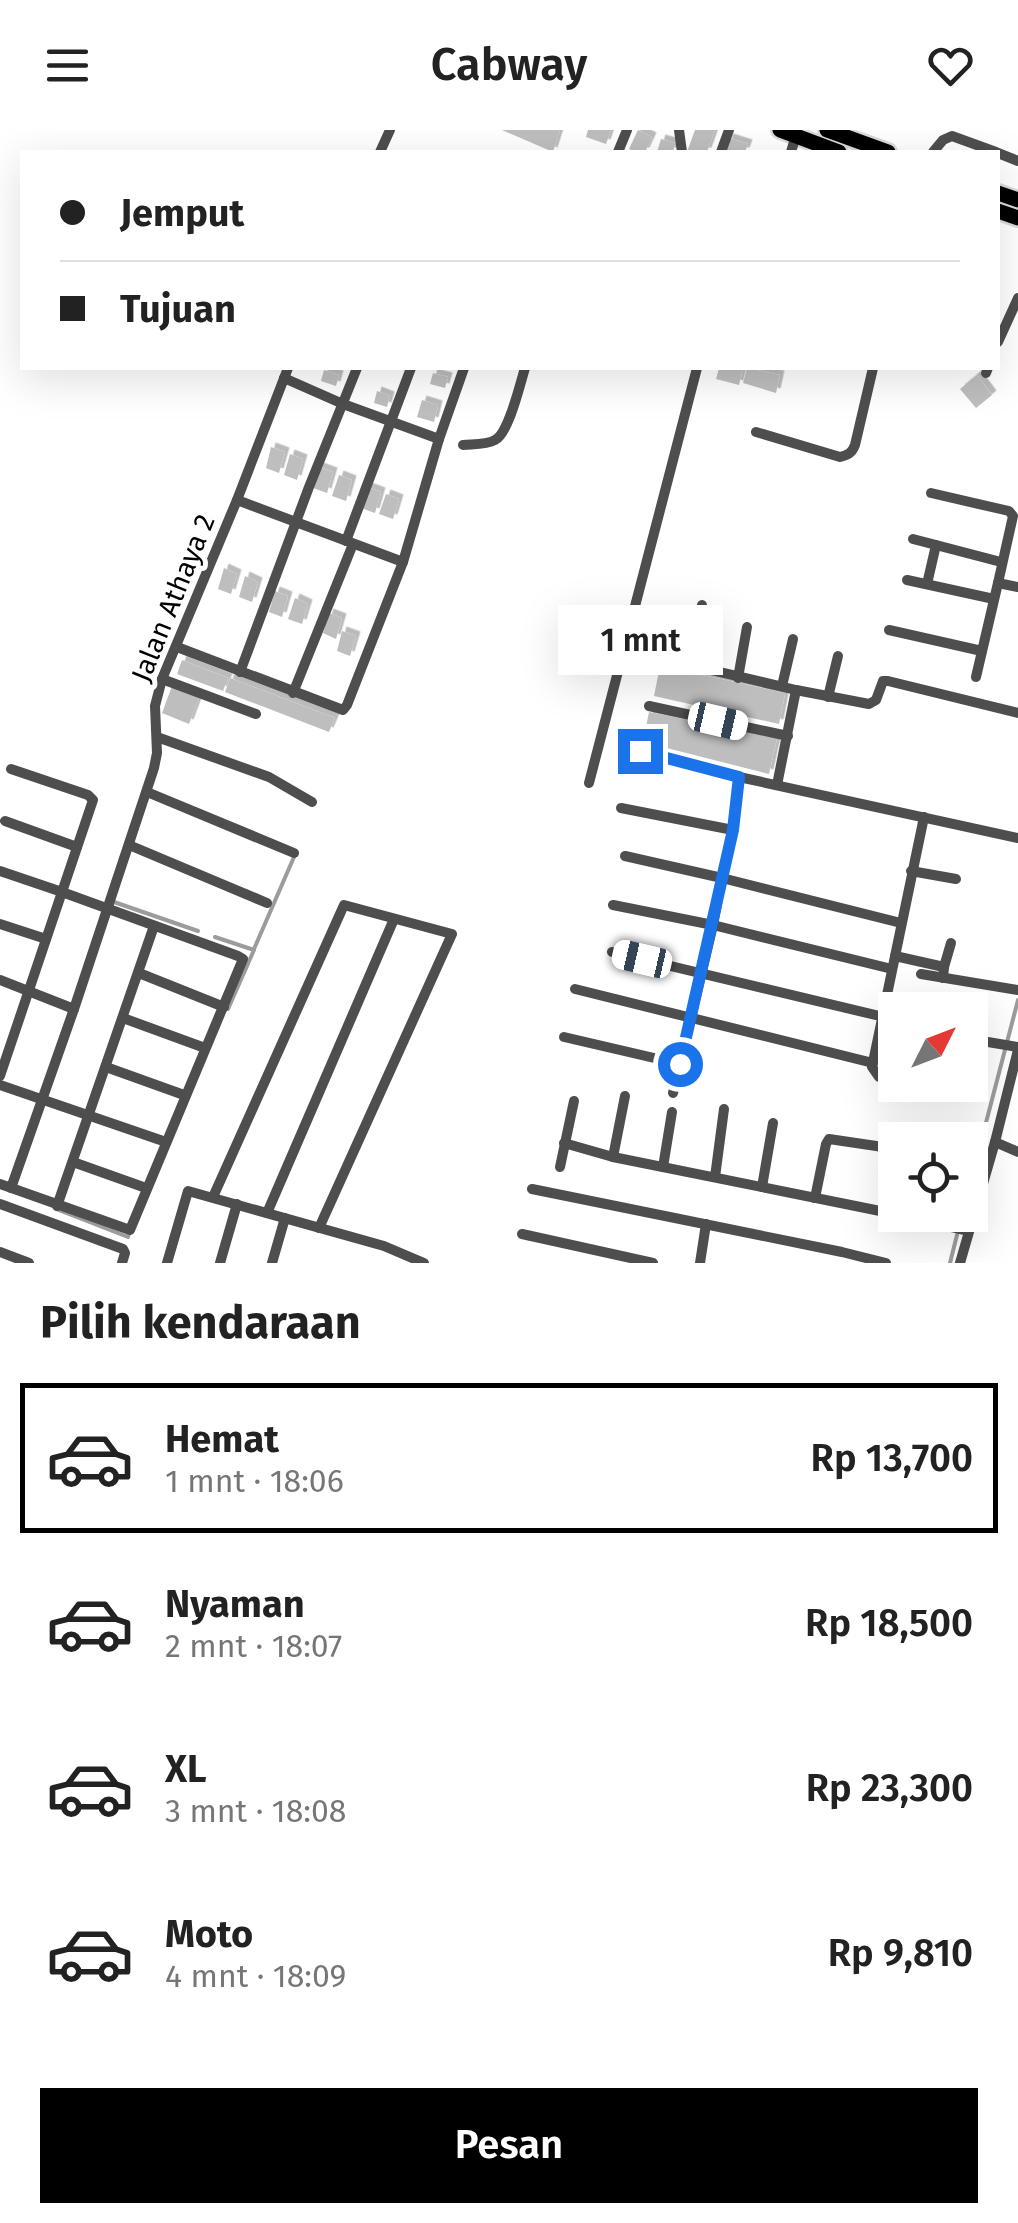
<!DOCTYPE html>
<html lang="id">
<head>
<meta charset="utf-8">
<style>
	:root { --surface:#fff; --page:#f2f2f2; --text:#222; --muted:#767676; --line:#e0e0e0; --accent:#000 }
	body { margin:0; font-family:"Fira Sans",sans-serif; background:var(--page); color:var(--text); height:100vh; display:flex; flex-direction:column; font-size:38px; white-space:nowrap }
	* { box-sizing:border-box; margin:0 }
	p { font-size:32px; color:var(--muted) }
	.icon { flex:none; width:55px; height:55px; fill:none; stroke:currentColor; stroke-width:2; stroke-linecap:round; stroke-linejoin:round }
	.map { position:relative; height:1133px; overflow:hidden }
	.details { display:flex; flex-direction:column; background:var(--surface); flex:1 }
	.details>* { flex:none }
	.hud { position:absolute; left:20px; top:20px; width:980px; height:220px; border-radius:0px; box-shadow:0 10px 40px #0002; display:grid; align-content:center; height:220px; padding:0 40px; background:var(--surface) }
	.needle { width:65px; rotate:48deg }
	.fabs { position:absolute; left:878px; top:862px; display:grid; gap:20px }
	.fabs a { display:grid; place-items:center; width:110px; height:110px; border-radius:0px; background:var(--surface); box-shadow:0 10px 40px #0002; font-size:50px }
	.end { position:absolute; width:45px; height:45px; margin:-22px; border:12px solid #1a73e8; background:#fff; box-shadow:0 0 0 5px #fff }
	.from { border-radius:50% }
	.bubble { position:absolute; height:70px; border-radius:0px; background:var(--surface); box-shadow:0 10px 40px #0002; font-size:32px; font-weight:600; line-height:70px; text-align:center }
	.car { position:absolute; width:30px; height:60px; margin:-30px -15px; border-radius:12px; box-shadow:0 0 8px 2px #0007; background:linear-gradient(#fff 24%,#345 0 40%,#fff 0 76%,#345 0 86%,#fff 0) }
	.hud b { display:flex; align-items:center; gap:35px; height:95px; font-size:38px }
	.hud b+b { border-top:2px solid var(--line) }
	.hud i { width:25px; height:25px; background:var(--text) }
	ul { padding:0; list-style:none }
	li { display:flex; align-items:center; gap:30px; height:150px; margin:0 20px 15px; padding:0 20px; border:5px solid transparent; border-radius:0px }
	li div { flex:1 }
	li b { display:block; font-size:38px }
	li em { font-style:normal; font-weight:600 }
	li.on { border-color:var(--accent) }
	li>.icon { width:90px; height:90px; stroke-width:1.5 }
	h2 { padding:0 40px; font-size:45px; line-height:120px }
	.primary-button { display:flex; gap:20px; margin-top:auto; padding:20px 40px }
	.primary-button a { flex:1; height:115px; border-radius:0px; background:var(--accent); color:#fff; font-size:40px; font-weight:600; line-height:115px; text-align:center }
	header { display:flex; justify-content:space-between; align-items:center; height:130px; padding:0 40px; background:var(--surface); font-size:45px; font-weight:600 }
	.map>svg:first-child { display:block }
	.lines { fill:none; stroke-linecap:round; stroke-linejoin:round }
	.stream { stroke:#9c9c9c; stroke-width:4 }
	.building { fill:#bebebe; filter:url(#shadow) }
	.highway-casing { stroke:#dbdbdb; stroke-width:20 }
	.minor { stroke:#4e4e4e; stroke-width:10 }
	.highway { stroke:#000; stroke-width:15 }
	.route { stroke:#1a73e8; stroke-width:12 }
	.labels { text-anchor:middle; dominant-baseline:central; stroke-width:10; stroke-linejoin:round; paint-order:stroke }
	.street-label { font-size:28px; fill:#000; stroke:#fff }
</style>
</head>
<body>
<header><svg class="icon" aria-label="menu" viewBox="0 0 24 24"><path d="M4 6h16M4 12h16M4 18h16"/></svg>Cabway<svg class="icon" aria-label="heart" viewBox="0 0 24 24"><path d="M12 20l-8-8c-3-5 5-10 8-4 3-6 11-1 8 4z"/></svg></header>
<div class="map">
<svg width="1018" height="1133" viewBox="0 0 1018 1133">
	<defs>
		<filter id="shadow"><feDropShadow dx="4.5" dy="-4.5" stdDeviation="0" flood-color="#0004"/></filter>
	</defs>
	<rect width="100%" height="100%" fill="#fff"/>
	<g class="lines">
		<g class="stream">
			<path d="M114,772L198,801"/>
			<path d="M215,807L254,820L228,879"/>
			<path d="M254,819L294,727"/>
			<path d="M970,1054L1018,870"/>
			<path d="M56,1079L128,1107L129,1103"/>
			<path d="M950,1133L962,1085"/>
		</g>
	</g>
	<g class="building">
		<path d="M502,0H560L553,22Z"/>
		<path d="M588,0H611L606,14L586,7Z"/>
		<path d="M638,0L652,7L645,22H636L629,19Z"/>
		<path d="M695,0H715L707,22H687Z"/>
		<path d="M729,8L748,14L745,22H724Z"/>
		<path d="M661,9L675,13L673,22H657Z"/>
		<path d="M719,238H743L739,255L716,249Z"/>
		<path d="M747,238L780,245L776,263L743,253Z"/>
		<path d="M324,240L339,245L336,256L321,251Z"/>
		<path d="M433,243L448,247L445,258L430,254Z"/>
		<path d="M977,245L992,265L976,278L960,259Z"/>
		<path d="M377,261L390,266L387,277L374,273Z"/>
		<path d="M422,270L438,275L434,292L417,287Z"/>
		<path d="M271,317L285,322L279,343L266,338Z"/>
		<path d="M290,324L303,329L297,350L284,345Z"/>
		<path d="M319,337L333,342L327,363L313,358Z"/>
		<path d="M339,345L352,350L346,371L332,366Z"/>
		<path d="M367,357L381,362L375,383L361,378Z"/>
		<path d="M386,364L399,369L393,389L379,384Z"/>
		<path d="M224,438L237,444L231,464L218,459Z"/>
		<path d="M245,446L258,452L252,472L239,467Z"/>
		<path d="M275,461L288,466L282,487L269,482Z"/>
		<path d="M295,468L308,474L302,494L288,489Z"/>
		<path d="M329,483L342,488L336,509L323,503Z"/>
		<path d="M342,501L356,506L350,526L337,521Z"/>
		<path d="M182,530L228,548L223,561L177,544Z"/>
		<path d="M660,536L785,563L779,594L654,566Z"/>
		<path d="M230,548L335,588L329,602L225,562Z"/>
		<path d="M172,556L199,567L189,594L162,583Z"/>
		<path d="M649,582L777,608L769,644L643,612Z"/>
	</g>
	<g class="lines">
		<g class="highway-casing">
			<g id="highway">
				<path d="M780,0L839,22"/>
				<path d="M827,0L888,22"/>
				<path d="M998,63L1018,70"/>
				<path d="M998,81L1018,88"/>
			</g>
		</g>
		<g class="minor">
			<path d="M679,0L682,22"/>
			<path d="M380,22L390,0"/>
			<path d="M618,22L627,0"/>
			<path d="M721,22L729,0"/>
			<path d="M791,22L796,5"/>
			<path d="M933,22L943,10L952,6L996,22"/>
			<path d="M998,23L1018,31"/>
			<path d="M998,212L1018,168"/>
			<path d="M986,243L988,238"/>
			<path d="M756,302L840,327C848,325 852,323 855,315L873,238"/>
			<path d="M439,309L464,238"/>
			<path d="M463,315C473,314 486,315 495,310C509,303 520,254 525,238"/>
			<path d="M931,363L1009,381L1013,386L998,453"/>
			<path d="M237,370L403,432L439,309L343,274L284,248"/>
			<path d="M913,409L1001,432"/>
			<path d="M346,411L411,238"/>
			<path d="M907,450L994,469"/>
			<path d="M927,454L936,415"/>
			<path d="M889,500L982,521"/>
			<path d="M177,517L343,580L347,575L403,432"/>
			<path d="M660,528L796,560L869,574L876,570L883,551H888L1018,583"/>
			<path d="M686,536L702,475"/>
			<path d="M240,542L309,357L357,238"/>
			<path d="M976,547L998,453L1018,457"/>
			<path d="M738,548L747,497"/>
			<path d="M162,549L256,584"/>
			<path d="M782,556L793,509"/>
			<path d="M293,563L353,414"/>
			<path d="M828,567L838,526"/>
			<path d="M649,576L788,606"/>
			<path d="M157,607L269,647L312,672"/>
			<path d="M640,621L739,647L1018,708"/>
			<path d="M589,653L697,238"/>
			<path d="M777,655L796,560"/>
			<path d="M147,662L294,723"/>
			<path d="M621,678L733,700"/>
			<path d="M5,691L77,717"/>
			<path d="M129,715L267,773"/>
			<path d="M625,726L722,748L733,700L739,647"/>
			<path d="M0,741L62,762L0,946"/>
			<path d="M911,741L956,749"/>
			<path d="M613,775L713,795L673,963"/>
			<path d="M0,794L46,809"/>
			<path d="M612,822L884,887"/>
			<path d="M895,826L944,837L943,848"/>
			<path d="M944,837L951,813"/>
			<path d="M892,839L713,795L722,748L901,793"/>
			<path d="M139,843L224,877"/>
			<path d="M921,844L1018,860"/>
			<path d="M0,850L74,879"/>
			<path d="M575,859L873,933"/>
			<path d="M123,888L205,918"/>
			<path d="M564,907L680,934"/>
			<path d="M970,909L1018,917"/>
			<path d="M106,937L184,965"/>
			<path d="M895,951L879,947L872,937L924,687"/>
			<path d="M0,955L166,1012"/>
			<path d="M995,1012L1018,1022"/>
			<path d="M564,1013L613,1027L895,1084"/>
			<path d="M613,1027L625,966"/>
			<path d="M73,1032L146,1058"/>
			<path d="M560,1037L574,971"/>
			<path d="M663,1037L672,982"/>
			<path d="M715,1047L724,979"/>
			<path d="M0,1054L130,1100L243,829L238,826L62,762L93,670L88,665L11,639"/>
			<path d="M762,1057L773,993"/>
			<path d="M11,1058L74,879L154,638L157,623L155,576L162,549L237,370L288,238"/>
			<path d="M532,1059L842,1122L886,1133"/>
			<path d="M213,1067L344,775L452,804L319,1098"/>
			<path d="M815,1068L826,1014L829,1009L883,1017L895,1023"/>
			<path d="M0,1074L123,1119L125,1123L122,1133"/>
			<path d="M57,1076L154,796"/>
			<path d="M267,1083L394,789"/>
			<path d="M888,1083L895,1050"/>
			<path d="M899,1085L968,1101"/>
			<path d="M522,1104L653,1133"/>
			<path d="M0,1122L29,1133"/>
			<path d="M167,1133L188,1061L384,1116L424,1133"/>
			<path d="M220,1133L237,1074"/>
			<path d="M272,1133L285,1088"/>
			<path d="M700,1133L706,1094"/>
			<path d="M960,1133L995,1012L1018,920"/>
		</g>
		<use href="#highway" class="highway"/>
	</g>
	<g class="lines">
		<path class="route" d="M640,621L739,647L733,700L680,934"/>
	</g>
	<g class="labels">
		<g class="street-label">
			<text transform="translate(173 468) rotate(-68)">Jalan Athaya 2</text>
		</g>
	</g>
</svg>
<div class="fabs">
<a><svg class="needle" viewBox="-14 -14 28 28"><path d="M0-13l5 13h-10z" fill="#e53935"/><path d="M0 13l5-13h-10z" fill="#767676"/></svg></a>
<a><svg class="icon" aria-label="locate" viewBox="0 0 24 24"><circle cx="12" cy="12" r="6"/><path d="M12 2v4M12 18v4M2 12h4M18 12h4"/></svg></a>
</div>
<i class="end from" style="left:680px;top:934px"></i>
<i class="end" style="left:640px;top:621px"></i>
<div class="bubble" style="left:558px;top:475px;width:165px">1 mnt</div>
<i class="car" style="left:718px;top:591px;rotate:103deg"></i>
<i class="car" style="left:642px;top:829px;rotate:283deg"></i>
<div class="hud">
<b><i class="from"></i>Jemput</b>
<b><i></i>Tujuan</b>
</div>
</div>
<section class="details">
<h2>Pilih kendaraan</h2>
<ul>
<li class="on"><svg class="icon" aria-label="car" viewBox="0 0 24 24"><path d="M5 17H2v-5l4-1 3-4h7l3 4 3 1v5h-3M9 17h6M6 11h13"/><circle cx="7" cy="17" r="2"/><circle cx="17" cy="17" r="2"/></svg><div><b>Hemat</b><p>1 mnt · 18:06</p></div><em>Rp 13,700</em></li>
<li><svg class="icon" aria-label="car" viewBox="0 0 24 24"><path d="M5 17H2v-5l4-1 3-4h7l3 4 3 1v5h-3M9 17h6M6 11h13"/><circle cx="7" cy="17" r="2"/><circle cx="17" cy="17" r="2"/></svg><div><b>Nyaman</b><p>2 mnt · 18:07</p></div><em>Rp 18,500</em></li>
<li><svg class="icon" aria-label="car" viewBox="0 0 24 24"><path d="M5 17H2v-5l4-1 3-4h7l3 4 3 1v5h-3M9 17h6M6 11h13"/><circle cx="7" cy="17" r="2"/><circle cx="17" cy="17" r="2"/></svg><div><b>XL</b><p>3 mnt · 18:08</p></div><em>Rp 23,300</em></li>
<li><svg class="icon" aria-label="car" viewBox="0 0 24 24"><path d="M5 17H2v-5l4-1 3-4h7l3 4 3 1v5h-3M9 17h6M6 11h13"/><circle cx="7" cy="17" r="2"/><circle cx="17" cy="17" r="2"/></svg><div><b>Moto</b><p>4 mnt · 18:09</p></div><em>Rp 9,810</em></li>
</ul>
<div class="primary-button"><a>Pesan</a></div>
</section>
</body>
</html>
